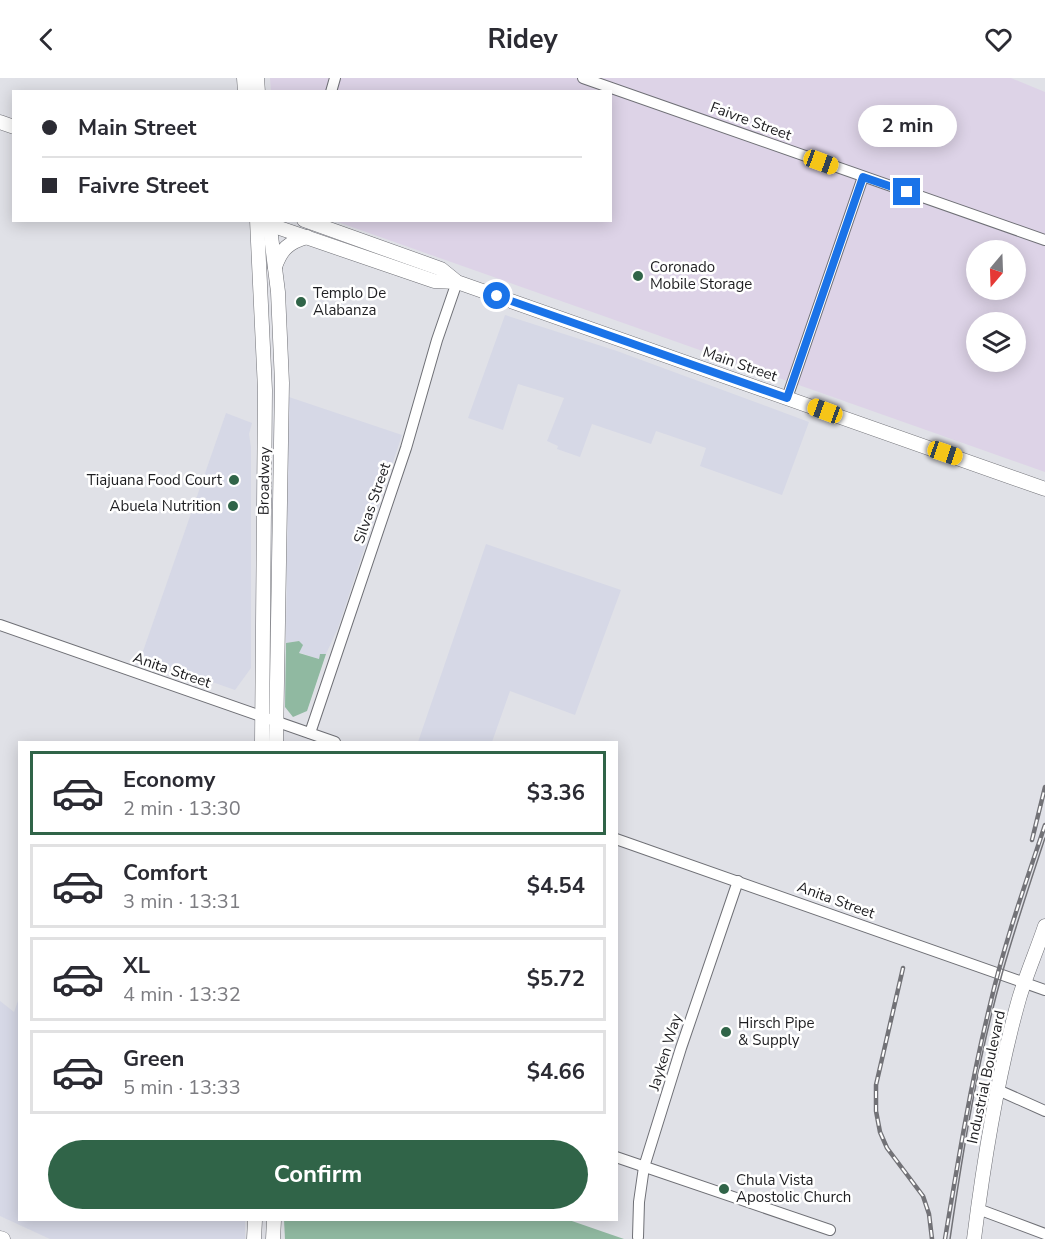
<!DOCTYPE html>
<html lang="en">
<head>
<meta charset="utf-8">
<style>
	:root { --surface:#fff; --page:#f7f7f7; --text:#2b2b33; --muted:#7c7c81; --line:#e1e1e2; --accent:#306448 }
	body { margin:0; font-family:"Nunito Sans",sans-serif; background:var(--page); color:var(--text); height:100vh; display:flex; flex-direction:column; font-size:22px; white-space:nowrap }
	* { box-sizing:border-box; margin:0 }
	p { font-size:20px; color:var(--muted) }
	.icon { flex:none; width:33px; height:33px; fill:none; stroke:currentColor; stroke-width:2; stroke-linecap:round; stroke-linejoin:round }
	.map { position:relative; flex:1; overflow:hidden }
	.details { position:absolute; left:18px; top:663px; width:600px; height:480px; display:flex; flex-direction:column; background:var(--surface); border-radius:0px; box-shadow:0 3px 15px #0003 }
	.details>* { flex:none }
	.guide { position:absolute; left:12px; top:12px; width:600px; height:132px; border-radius:0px; box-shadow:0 3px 15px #0003; display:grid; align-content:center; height:132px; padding:0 30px; background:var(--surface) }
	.needle { width:39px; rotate:199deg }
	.tools { position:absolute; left:966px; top:162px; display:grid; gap:12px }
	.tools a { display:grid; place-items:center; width:60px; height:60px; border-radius:50%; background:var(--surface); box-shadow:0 3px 15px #0003; font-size:30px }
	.end { position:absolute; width:27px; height:27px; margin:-14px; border:8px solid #1a73e8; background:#fff; box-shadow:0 0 0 3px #fff }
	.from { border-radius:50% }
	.bubble { position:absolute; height:42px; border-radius:21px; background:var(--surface); box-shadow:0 3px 15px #0003; font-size:20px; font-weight:700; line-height:42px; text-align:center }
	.car { position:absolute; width:18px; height:36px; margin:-18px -9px; border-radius:8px; box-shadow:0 0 4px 2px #0007; background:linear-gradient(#f5c518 24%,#345 0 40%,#f5c518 0 76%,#345 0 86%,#f5c518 0) }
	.guide b { display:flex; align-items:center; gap:21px; height:57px; font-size:22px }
	.guide b+b { border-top:2px solid var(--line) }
	.guide i { width:15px; height:15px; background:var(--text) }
	ul { padding:10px 0 0; list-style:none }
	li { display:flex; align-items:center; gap:18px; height:84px; margin:0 12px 9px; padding:0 18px; border:3px solid var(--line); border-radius:0px }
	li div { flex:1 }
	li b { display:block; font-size:22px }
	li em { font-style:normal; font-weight:700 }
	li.on { border-color:var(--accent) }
	li>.icon { width:54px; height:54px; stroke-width:1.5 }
	.action { display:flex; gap:12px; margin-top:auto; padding:12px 30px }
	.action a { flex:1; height:69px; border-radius:36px; background:var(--accent); color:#fff; font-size:24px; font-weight:700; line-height:69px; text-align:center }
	header { display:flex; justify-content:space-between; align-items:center; height:78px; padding:0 30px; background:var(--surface); font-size:27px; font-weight:700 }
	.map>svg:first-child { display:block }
	.built { fill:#d6d8e6 }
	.industrial { fill:#ddd3e7; fill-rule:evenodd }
	.green { fill:#90b9a1 }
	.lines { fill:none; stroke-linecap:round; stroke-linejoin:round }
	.minor-casing { stroke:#6f7076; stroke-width:12 }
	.major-casing { stroke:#6f7076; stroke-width:15 }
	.minor { stroke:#fff; stroke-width:10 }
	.major { stroke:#fff; stroke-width:14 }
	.tram { stroke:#727277; stroke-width:1.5 }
	.rail-casing { stroke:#727277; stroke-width:4.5 }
	.rail { stroke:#fff; stroke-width:2; stroke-dasharray:7; stroke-linecap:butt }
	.route { stroke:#1a73e8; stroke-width:8 }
	.poi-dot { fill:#306448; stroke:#fff; stroke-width:2 }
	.labels { text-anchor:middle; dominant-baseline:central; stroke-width:5; stroke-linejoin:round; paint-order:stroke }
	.street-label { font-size:15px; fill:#1e1e21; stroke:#fff }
	.poi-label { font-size:15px; fill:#1e1e21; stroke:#fff; text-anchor:start }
</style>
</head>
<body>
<header><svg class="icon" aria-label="back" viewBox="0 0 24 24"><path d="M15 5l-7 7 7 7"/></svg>Ridey<svg class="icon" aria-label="heart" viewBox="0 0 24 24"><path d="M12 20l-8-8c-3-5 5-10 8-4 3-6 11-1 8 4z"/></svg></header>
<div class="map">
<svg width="1045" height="1161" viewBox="0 0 1045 1161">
	<rect width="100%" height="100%" fill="#e0e1e7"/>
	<g class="built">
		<path d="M505,237L617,273L809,344L782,417L700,388L706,370L656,353L651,366L592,346L580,379L557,371L558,368L547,363L564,320L518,306L503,352L468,340Z"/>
		<path d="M289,319L402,357L338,550L326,576H320L319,581L298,574L299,563L286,565Z"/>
		<path d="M226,335L252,345L249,356L251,369V590L235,612L141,579Z"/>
		<path d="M486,466L621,512L575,637L510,613L492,664H418Z"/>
		<path d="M19,920L20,1142H245V1161H50L0,1138V923L14,934Z"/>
	</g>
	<path class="industrial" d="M270,0H1011L1045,14V394L335,143L610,142V14H271ZM976,172H1016V212H976ZM976,244H1016V284H976Z"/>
	<g class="green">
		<path d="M299,563L303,567L299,575L319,581L320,576H326L307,633L293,639L285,629L286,565Z"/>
		<path d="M284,1142H569L624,1161H285Z"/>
	</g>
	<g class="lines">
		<g class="minor-casing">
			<g id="minor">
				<path d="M583,0L1045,162"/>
				<path d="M331,14L335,0"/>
				<path d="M787,320L863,99"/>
				<path d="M0,547L335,664"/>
				<path d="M310,655L406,370L437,262L457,204"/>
				<path d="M616,761L1045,912"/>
				<path d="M998,1012L1045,1033"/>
				<path d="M616,1079L830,1152"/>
				<path d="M978,1131L1045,1156"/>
				<path d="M638,1159L639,1124L644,1089L681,970L738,803"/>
			</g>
		</g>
		<g class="major-casing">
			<g id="major">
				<path d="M244,0L245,14"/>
				<path d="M257,0L258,14"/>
				<path d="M0,44L14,49"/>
				<path d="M257,142L265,312L262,664"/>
				<path d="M269,142L278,214L282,305L276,664"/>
				<path d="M304,142L441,191L457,204L1045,411"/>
				<path d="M262,144L434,203L457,204"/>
				<path d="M275,189C281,171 289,164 307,159"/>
				<path d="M0,1160L3,1161"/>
				<path d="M254,1161L255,1142"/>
				<path d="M273,1161L274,1142"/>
				<path d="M974,1161C984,1081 997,999 1019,921C1026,897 1037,872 1045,848"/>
			</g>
		</g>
		<use href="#minor" class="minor"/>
		<use href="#major" class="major"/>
		<path class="tram" d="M950,1161C963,1072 978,982 1002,896C1015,850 1030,805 1045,760"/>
		<g class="rail-casing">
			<g id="rail">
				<path d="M1032,762L1045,709"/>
				<path d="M903,890L876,1007V1033L880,1054L887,1070L923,1118L929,1136L932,1161"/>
				<path d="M945,1161C958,1083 971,1004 990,927C1004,866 1025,807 1045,747"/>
			</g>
		</g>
		<use href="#rail" class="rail"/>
	</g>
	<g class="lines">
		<path class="route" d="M497,218L787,320L863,99L907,114"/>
	</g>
	<g class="poi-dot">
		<circle cx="638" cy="198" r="6"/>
		<circle cx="301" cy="224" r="6"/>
		<circle cx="234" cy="402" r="6"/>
		<circle cx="233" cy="428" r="6"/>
		<circle cx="726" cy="954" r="6"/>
		<circle cx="724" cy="1111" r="6"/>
	</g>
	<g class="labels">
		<g class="street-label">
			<text transform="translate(751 43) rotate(20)">Faivre Street</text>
			<text transform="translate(740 286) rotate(19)">Main Street</text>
			<text transform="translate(264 403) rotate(-89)">Broadway</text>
			<text transform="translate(372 425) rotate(-71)">Silvas Street</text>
			<text transform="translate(172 592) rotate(19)">Anita Street</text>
			<text transform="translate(836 822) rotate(20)">Anita Street</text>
			<text transform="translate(665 974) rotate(-73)">Jayken Way</text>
			<text transform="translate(986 999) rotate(-78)">Industrial Boulevard</text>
		</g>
		<g class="poi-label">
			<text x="650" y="189">Coronado<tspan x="650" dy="17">Mobile Storage</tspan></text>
			<text x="313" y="215">Templo De<tspan x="313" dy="17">Alabanza</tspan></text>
			<text x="222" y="402" text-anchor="end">Tiajuana Food Court</text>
			<text x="221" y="428" text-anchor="end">Abuela Nutrition</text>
			<text x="738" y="945">Hirsch Pipe<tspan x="738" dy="17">&amp; Supply</tspan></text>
			<text x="736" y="1102">Chula Vista<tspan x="736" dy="17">Apostolic Church</tspan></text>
		</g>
	</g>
</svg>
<div class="tools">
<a><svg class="needle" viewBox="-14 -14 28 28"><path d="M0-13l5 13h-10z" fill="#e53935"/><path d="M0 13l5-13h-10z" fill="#7c7c81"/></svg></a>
<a><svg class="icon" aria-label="layers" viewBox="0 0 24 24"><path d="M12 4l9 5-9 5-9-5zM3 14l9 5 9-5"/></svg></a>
</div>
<i class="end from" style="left:497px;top:218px"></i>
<i class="end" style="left:907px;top:114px"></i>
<div class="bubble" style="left:858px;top:27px;width:99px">2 min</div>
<i class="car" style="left:821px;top:84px;rotate:110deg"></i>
<i class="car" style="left:825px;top:333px;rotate:290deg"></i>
<i class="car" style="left:945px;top:375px;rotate:109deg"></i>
<div class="guide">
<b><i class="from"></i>Main Street</b>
<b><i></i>Faivre Street</b>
</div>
<section class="details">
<ul>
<li class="on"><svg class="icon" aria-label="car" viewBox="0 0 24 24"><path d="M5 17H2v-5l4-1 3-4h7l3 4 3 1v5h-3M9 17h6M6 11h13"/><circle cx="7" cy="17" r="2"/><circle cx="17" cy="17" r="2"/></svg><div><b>Economy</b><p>2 min · 13:30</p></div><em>$3.36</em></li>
<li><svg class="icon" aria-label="car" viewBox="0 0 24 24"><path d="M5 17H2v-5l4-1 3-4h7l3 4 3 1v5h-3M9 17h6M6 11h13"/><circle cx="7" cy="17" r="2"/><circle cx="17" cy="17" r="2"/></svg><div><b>Comfort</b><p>3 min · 13:31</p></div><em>$4.54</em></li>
<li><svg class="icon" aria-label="car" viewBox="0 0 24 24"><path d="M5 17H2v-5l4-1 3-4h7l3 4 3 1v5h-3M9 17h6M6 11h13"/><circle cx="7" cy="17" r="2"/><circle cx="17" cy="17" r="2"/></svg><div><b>XL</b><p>4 min · 13:32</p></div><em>$5.72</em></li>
<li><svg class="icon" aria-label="car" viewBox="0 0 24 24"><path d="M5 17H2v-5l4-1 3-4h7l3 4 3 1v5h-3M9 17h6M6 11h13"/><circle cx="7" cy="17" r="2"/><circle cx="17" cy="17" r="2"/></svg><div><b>Green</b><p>5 min · 13:33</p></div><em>$4.66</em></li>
</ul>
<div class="action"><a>Confirm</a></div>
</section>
</div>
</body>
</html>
